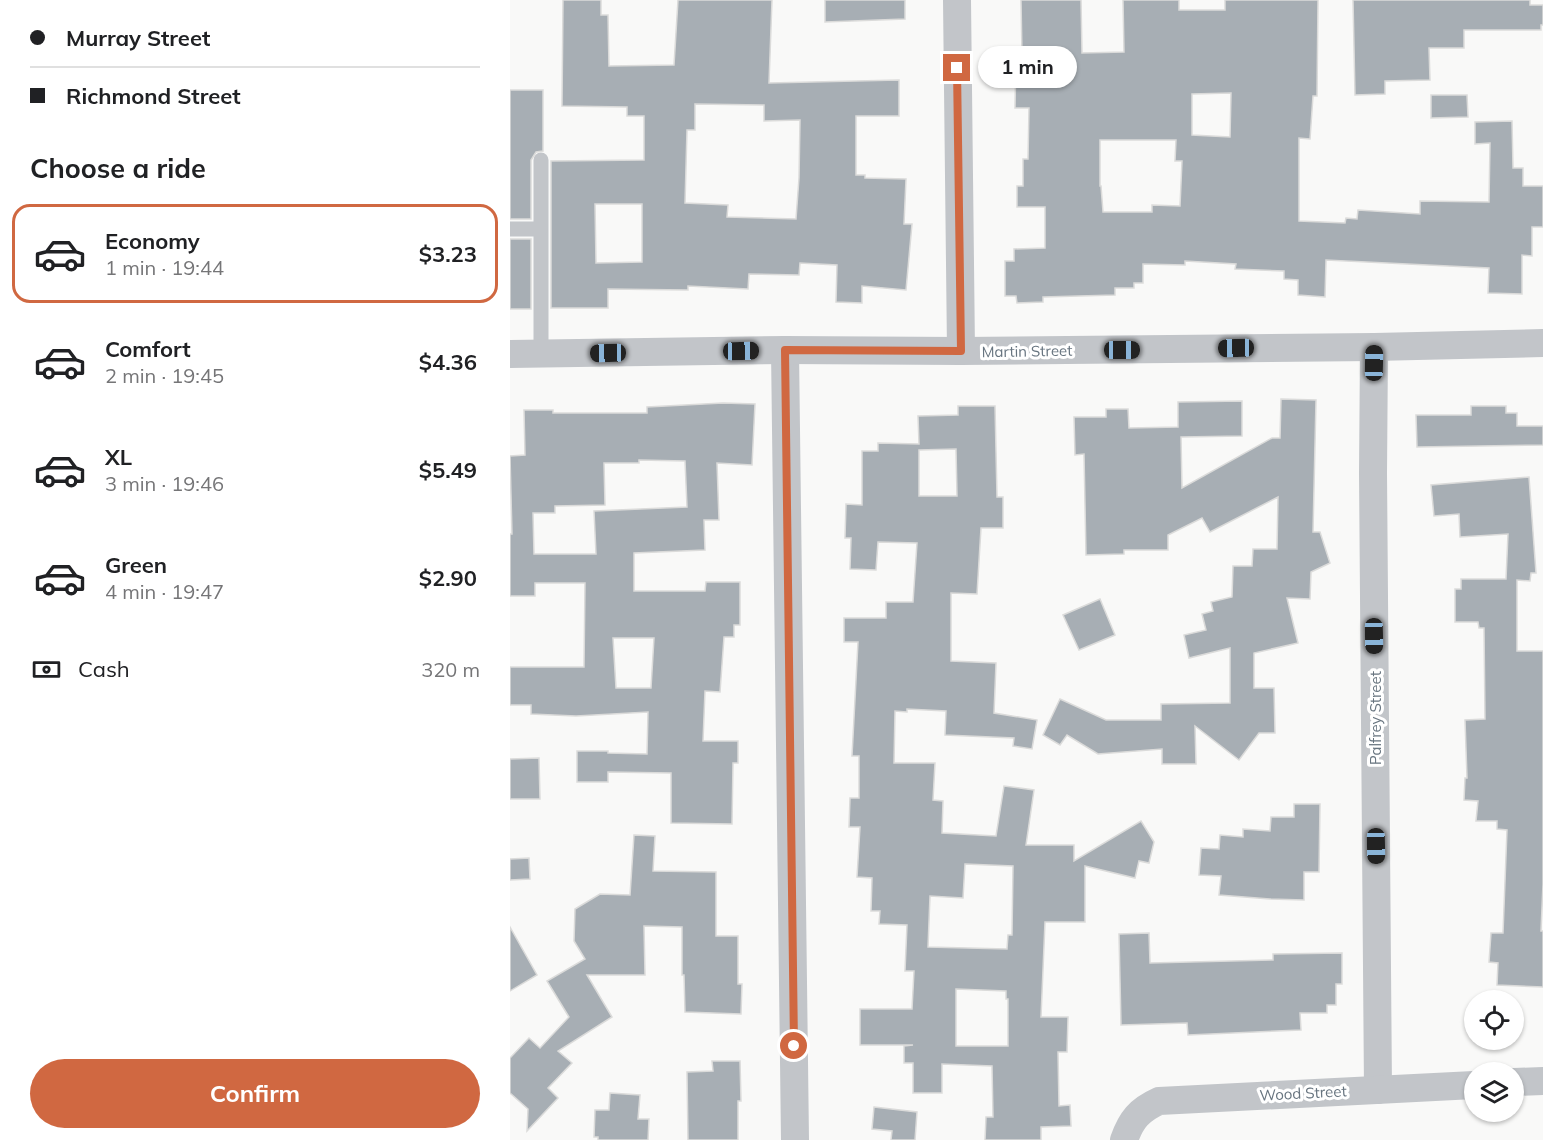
<!DOCTYPE html>
<html lang="en">
<head>
<meta charset="utf-8">
<style>
	:root { --surface:#fff; --page:#f2f2f2; --text:#202124; --muted:#757577; --line:#e0e0e0; --accent:#d06841 }
	body { margin:0; font-family:Mulish,sans-serif; background:var(--page); color:var(--text); height:100vh; display:flex; flex-direction:column; font-size:22px; white-space:nowrap }
	* { box-sizing:border-box; margin:0 }
	p { font-size:20px; color:var(--muted) }
	.icon { flex:none; width:33px; height:33px; fill:none; stroke:currentColor; stroke-width:2; stroke-linecap:round; stroke-linejoin:round }
	.map { position:relative; flex:1; overflow:hidden }
	.side { display:flex; flex-direction:column; background:var(--surface); width:510px }
	.side>* { flex:none }
	.hud { display:grid; align-content:center; height:132px; padding:0 30px; background:var(--surface) }
	.buttons { position:absolute; left:954px; top:990px; display:grid; gap:12px }
	.buttons a { display:grid; place-items:center; width:60px; height:60px; border-radius:50%; background:var(--surface); box-shadow:0 2px 4px #0004; font-size:30px }
	.end { position:absolute; width:27px; height:27px; margin:-14px; border:8px solid #d06841; background:#fff; box-shadow:0 0 0 3px #fff }
	.from { border-radius:50% }
	.bubble { position:absolute; height:42px; border-radius:21px; background:var(--surface); box-shadow:0 2px 4px #0004; font-size:20px; font-weight:700; line-height:42px; text-align:center }
	.car { position:absolute; width:18px; height:36px; margin:-18px -9px; border-radius:8px; box-shadow:0 0 4px 2px #0007; background:linear-gradient(#222 24%,#8ab4d8 0 40%,#222 0 76%,#8ab4d8 0 86%,#222 0) }
	.hud b { display:flex; align-items:center; gap:21px; height:57px; font-size:22px }
	.hud b+b { border-top:2px solid var(--line) }
	.hud i { width:15px; height:15px; background:var(--text) }
	ul { padding:0; list-style:none }
	li { display:flex; align-items:center; gap:18px; height:99px; margin:0 12px 9px; padding:0 18px; border:3px solid transparent; border-radius:18px }
	li div { flex:1 }
	li b { display:block; font-size:22px }
	li em { font-style:normal; font-weight:700 }
	li.on { border-color:var(--accent) }
	li>.icon { width:54px; height:54px; stroke-width:1.5 }
	h2 { padding:0 30px; font-size:27px; line-height:72px }
	.pay { display:flex; align-items:center; gap:15px; height:66px; padding:0 30px; font-size:22px }
	.pay p { margin-inline-start:auto }
	.button { display:flex; gap:12px; margin-top:auto; padding:12px 30px }
	.button a { flex:1; height:69px; border-radius:36px; background:var(--accent); color:#fff; font-size:24px; font-weight:700; line-height:69px; text-align:center }
	main { display:flex; flex:1; min-height:0 }
	.map>svg:first-child { display:block }
	.building { fill:#a7aeb4; stroke:#dbdbda; stroke-width:1.5; fill-rule:evenodd }
	.lines { fill:none; stroke-linecap:round; stroke-linejoin:round }
	.service { stroke:#c2c5c9; stroke-width:15 }
	.minor { stroke:#c2c5c9; stroke-width:28 }
	.route { stroke:#d06841; stroke-width:8 }
	.labels { text-anchor:middle; dominant-baseline:central; stroke-width:6; stroke-linejoin:round; paint-order:stroke }
	.street-label { font-size:15px; fill:#67747f; stroke:#fff }
</style>
</head>
<body>
<main>
<section class="side">
<div class="hud">
<b><i class="from"></i>Murray Street</b>
<b><i></i>Richmond Street</b>
</div>
<h2>Choose a ride</h2>
<ul>
<li class="on"><svg class="icon" aria-label="car" viewBox="0 0 24 24"><path d="M5 17H2v-5l4-1 3-4h7l3 4 3 1v5h-3M9 17h6M6 11h13"/><circle cx="7" cy="17" r="2"/><circle cx="17" cy="17" r="2"/></svg><div><b>Economy</b><p>1 min · 19:44</p></div><em>$3.23</em></li>
<li><svg class="icon" aria-label="car" viewBox="0 0 24 24"><path d="M5 17H2v-5l4-1 3-4h7l3 4 3 1v5h-3M9 17h6M6 11h13"/><circle cx="7" cy="17" r="2"/><circle cx="17" cy="17" r="2"/></svg><div><b>Comfort</b><p>2 min · 19:45</p></div><em>$4.36</em></li>
<li><svg class="icon" aria-label="car" viewBox="0 0 24 24"><path d="M5 17H2v-5l4-1 3-4h7l3 4 3 1v5h-3M9 17h6M6 11h13"/><circle cx="7" cy="17" r="2"/><circle cx="17" cy="17" r="2"/></svg><div><b>XL</b><p>3 min · 19:46</p></div><em>$5.49</em></li>
<li><svg class="icon" aria-label="car" viewBox="0 0 24 24"><path d="M5 17H2v-5l4-1 3-4h7l3 4 3 1v5h-3M9 17h6M6 11h13"/><circle cx="7" cy="17" r="2"/><circle cx="17" cy="17" r="2"/></svg><div><b>Green</b><p>4 min · 19:47</p></div><em>$2.90</em></li>
</ul>
<div class="pay"><svg class="icon" aria-label="cash" viewBox="0 0 24 24"><path d="M3 7h18v10H3z"/><circle cx="12" cy="12" r="2"/></svg>Cash<p>320 m</p></div>
<div class="button"><a>Confirm</a></div>
</section>
<div class="map">
<svg width="1033" height="1140" viewBox="0 0 1033 1140">
	<rect width="100%" height="100%" fill="#f9f9f8"/>
	<g class="building">
		<path d="M53,0H91V15H98L99,66L164,65L168,0H262L259,83L389,80V116H346V175H355V178L396,179L394,224H402L396,290L352,286V303L326,302L327,265L290,263L289,275L239,274L238,289L178,286V290L98,289V308H41V161L134,160V116H117V107L52,106ZM185,104L254,105V121L290,120L289,178L286,219L217,217L218,205L175,203L177,130H185ZM85,204H132V262L86,263Z"/>
		<path d="M315,0H395V19L315,22Z"/>
		<path d="M511,0H571L572,53L614,52L613,0H669V10H715V0H808L807,96H803L800,139L789,138V221L835,223L836,218L847,219L848,210L910,214V201L979,202L980,143L965,144V122L1002,121L1003,168H1013V186H1033V227H1022V256L1012,255V294L978,293L979,268L816,260L815,297L788,295V280L774,279V271L725,269L726,264L675,261V265L633,264V283H624V288H605V295L533,297V302L507,303L506,296H495V261H504V249L535,248V207H507V186H513V159H518L519,108H505L506,56H512ZM721,93L720,137L682,135V94ZM590,140H666L665,161H672L670,206L642,205V212H593L591,186H590Z"/>
		<path d="M843,0H1020V5H1033V25H1031V30H954V48H919L920,80L875,81V94L845,95Z"/>
		<path d="M0,90H33V151L26,152L21,160V219H0Z"/>
		<path d="M921,95H957L958,117L921,118Z"/>
		<rect x="0" y="239" width="21" height="70"/>
		<path d="M771,399L806,400L803,532H810L820,563L801,572L800,599L777,598L788,643L744,653V688H764L765,733H749L729,760L685,726L686,764H652V749L588,754L557,735L550,745L533,735L550,699L596,720H651V704L720,703V648L679,658L674,635L696,630L692,614L703,611L701,602L722,597L723,566H742L743,549H767L768,497L700,532L692,518L658,535V550H614V554L576,555L574,454L565,455L564,417H596V409H618L619,428L668,427V402L732,401V436L671,437L672,488L762,438H770Z"/>
		<path d="M213,403L245,404L242,465L207,463L209,520H194L195,550L124,553V591H195L196,582H230V625H224V637H214L210,692L195,691L193,741H228V763H223L222,824L161,823V773L98,772V782H67V751H98V753L137,754L138,712L66,716L21,714V705H0V667H74L75,583H25V596H0V534H2L0,456L15,455L14,410H43V413H137V407ZM129,460L175,461L177,507L84,511L86,554H24L23,513H45V506L95,505L94,463H129ZM103,638H144L141,688H106Z"/>
		<path d="M448,406H485L487,497H493V528H471L467,594L441,593V661L486,663L484,713L527,720L522,749L503,746L504,738L435,735L436,711L397,709V712L385,711L384,763H425L423,800L433,801L432,833L486,836L494,786L524,790L516,845H564V861L631,821L644,842L639,863L629,861L625,878L575,866V922H535L531,1017H558L557,1052H548L549,1106L560,1105L561,1126L531,1127V1140H475L476,1117H483L482,1066L432,1064V1093H403V1063H394V1046L403,1045H350V1009H402L404,971H395L397,925L369,924L370,911H361L362,878L347,877L350,827H339L340,798H349V756H342L348,642H334V618H376V602H403L407,543L368,542L366,570L340,569L341,538H335L336,504L352,505V451H368V443L409,444L408,416L448,415ZM446,449L447,496H409V450ZM455,864L503,866L502,935H498L497,949L418,947L420,896L453,898ZM446,989L496,991V999H498V1046H446Z"/>
		<path d="M961,406H996V413H1007V426H1033V445L907,447L906,415H961Z"/>
		<path d="M1019,477L1026,573H1021L1020,581L1007,580V651H1033V884L1031,931H1033V987L987,985L988,963L979,962L981,933H993L997,830L987,829V821H966L968,801L954,800L955,778H957L955,720L975,719L974,628H969L968,622H945V589H951V579H996L998,534L950,537L949,514L924,516L921,485Z"/>
		<path d="M590,599L605,635L569,650L553,615Z"/>
		<path d="M29,758L30,799H0V759Z"/>
		<path d="M784,804H810L809,872H794V900L760,899L709,895L711,876L689,875L691,848L709,849L710,835L733,837V829L760,831L761,817H784Z"/>
		<path d="M124,835L145,836L143,871L206,872V936H228V984H232L231,1014L175,1012L174,975H172V927L134,926L135,975H77L102,1017L48,1051L62,1063L38,1088L48,1098L17,1131L18,1109L0,1093V1058L19,1038L30,1048L59,1017L37,981L75,959L64,941L65,909L90,894L120,895Z"/>
		<path d="M19,858L20,879L0,880V859Z"/>
		<path d="M0,927L27,975L0,991Z"/>
		<path d="M639,933L640,963L763,960V954L832,953V984H826V1005H817V1013H790L791,1030L678,1035L677,1023L611,1025L609,934Z"/>
		<path d="M202,1061H230L231,1101H228V1140H178L177,1072L203,1071Z"/>
		<path d="M100,1093L130,1095L128,1119H139L138,1140H88V1137H84L85,1110H99Z"/>
		<path d="M364,1107L407,1112L405,1140H381L382,1131L362,1129Z"/>
	</g>
	<g class="lines">
		<g class="service">
			<path d="M31,160V354"/>
			<path d="M0,229H30"/>
		</g>
		<g class="minor">
			<path d="M447,0L451,351"/>
			<path d="M864,347L863,473L868,1090"/>
			<path d="M275,350L285,1140"/>
			<path d="M0,354L275,350L451,351L864,347L1033,343"/>
			<path d="M1004,1082L1033,1081"/>
			<path d="M614,1140C621,1120 629,1110 649,1101L964,1085"/>
		</g>
	</g>
	<g class="lines">
		<path class="route" d="M284,1046L275,350L451,351L447,68"/>
	</g>
	<g class="labels">
		<g class="street-label">
			<text transform="translate(517 351) rotate(-1)">Martin Street</text>
			<text transform="translate(865 718) rotate(-90)">Palfrey Street</text>
			<text transform="translate(793 1093) rotate(-3)">Wood Street</text>
		</g>
	</g>
</svg>
<div class="buttons">
<a><svg class="icon" aria-label="locate" viewBox="0 0 24 24"><circle cx="12" cy="12" r="6"/><path d="M12 2v4M12 18v4M2 12h4M18 12h4"/></svg></a>
<a><svg class="icon" aria-label="layers" viewBox="0 0 24 24"><path d="M12 4l9 5-9 5-9-5zM3 14l9 5 9-5"/></svg></a>
</div>
<i class="end from" style="left:284px;top:1046px"></i>
<i class="end" style="left:447px;top:68px"></i>
<div class="bubble" style="left:468px;top:46px;width:99px">1 min</div>
<i class="car" style="left:726px;top:348px;rotate:269deg"></i>
<i class="car" style="left:612px;top:350px;rotate:90deg"></i>
<i class="car" style="left:231px;top:351px;rotate:89deg"></i>
<i class="car" style="left:98px;top:353px;rotate:269deg"></i>
<i class="car" style="left:864px;top:363px;rotate:1deg"></i>
<i class="car" style="left:864px;top:636px;rotate:179deg"></i>
<i class="car" style="left:866px;top:846px;rotate:179deg"></i>
</div>
</main>
</body>
</html>
